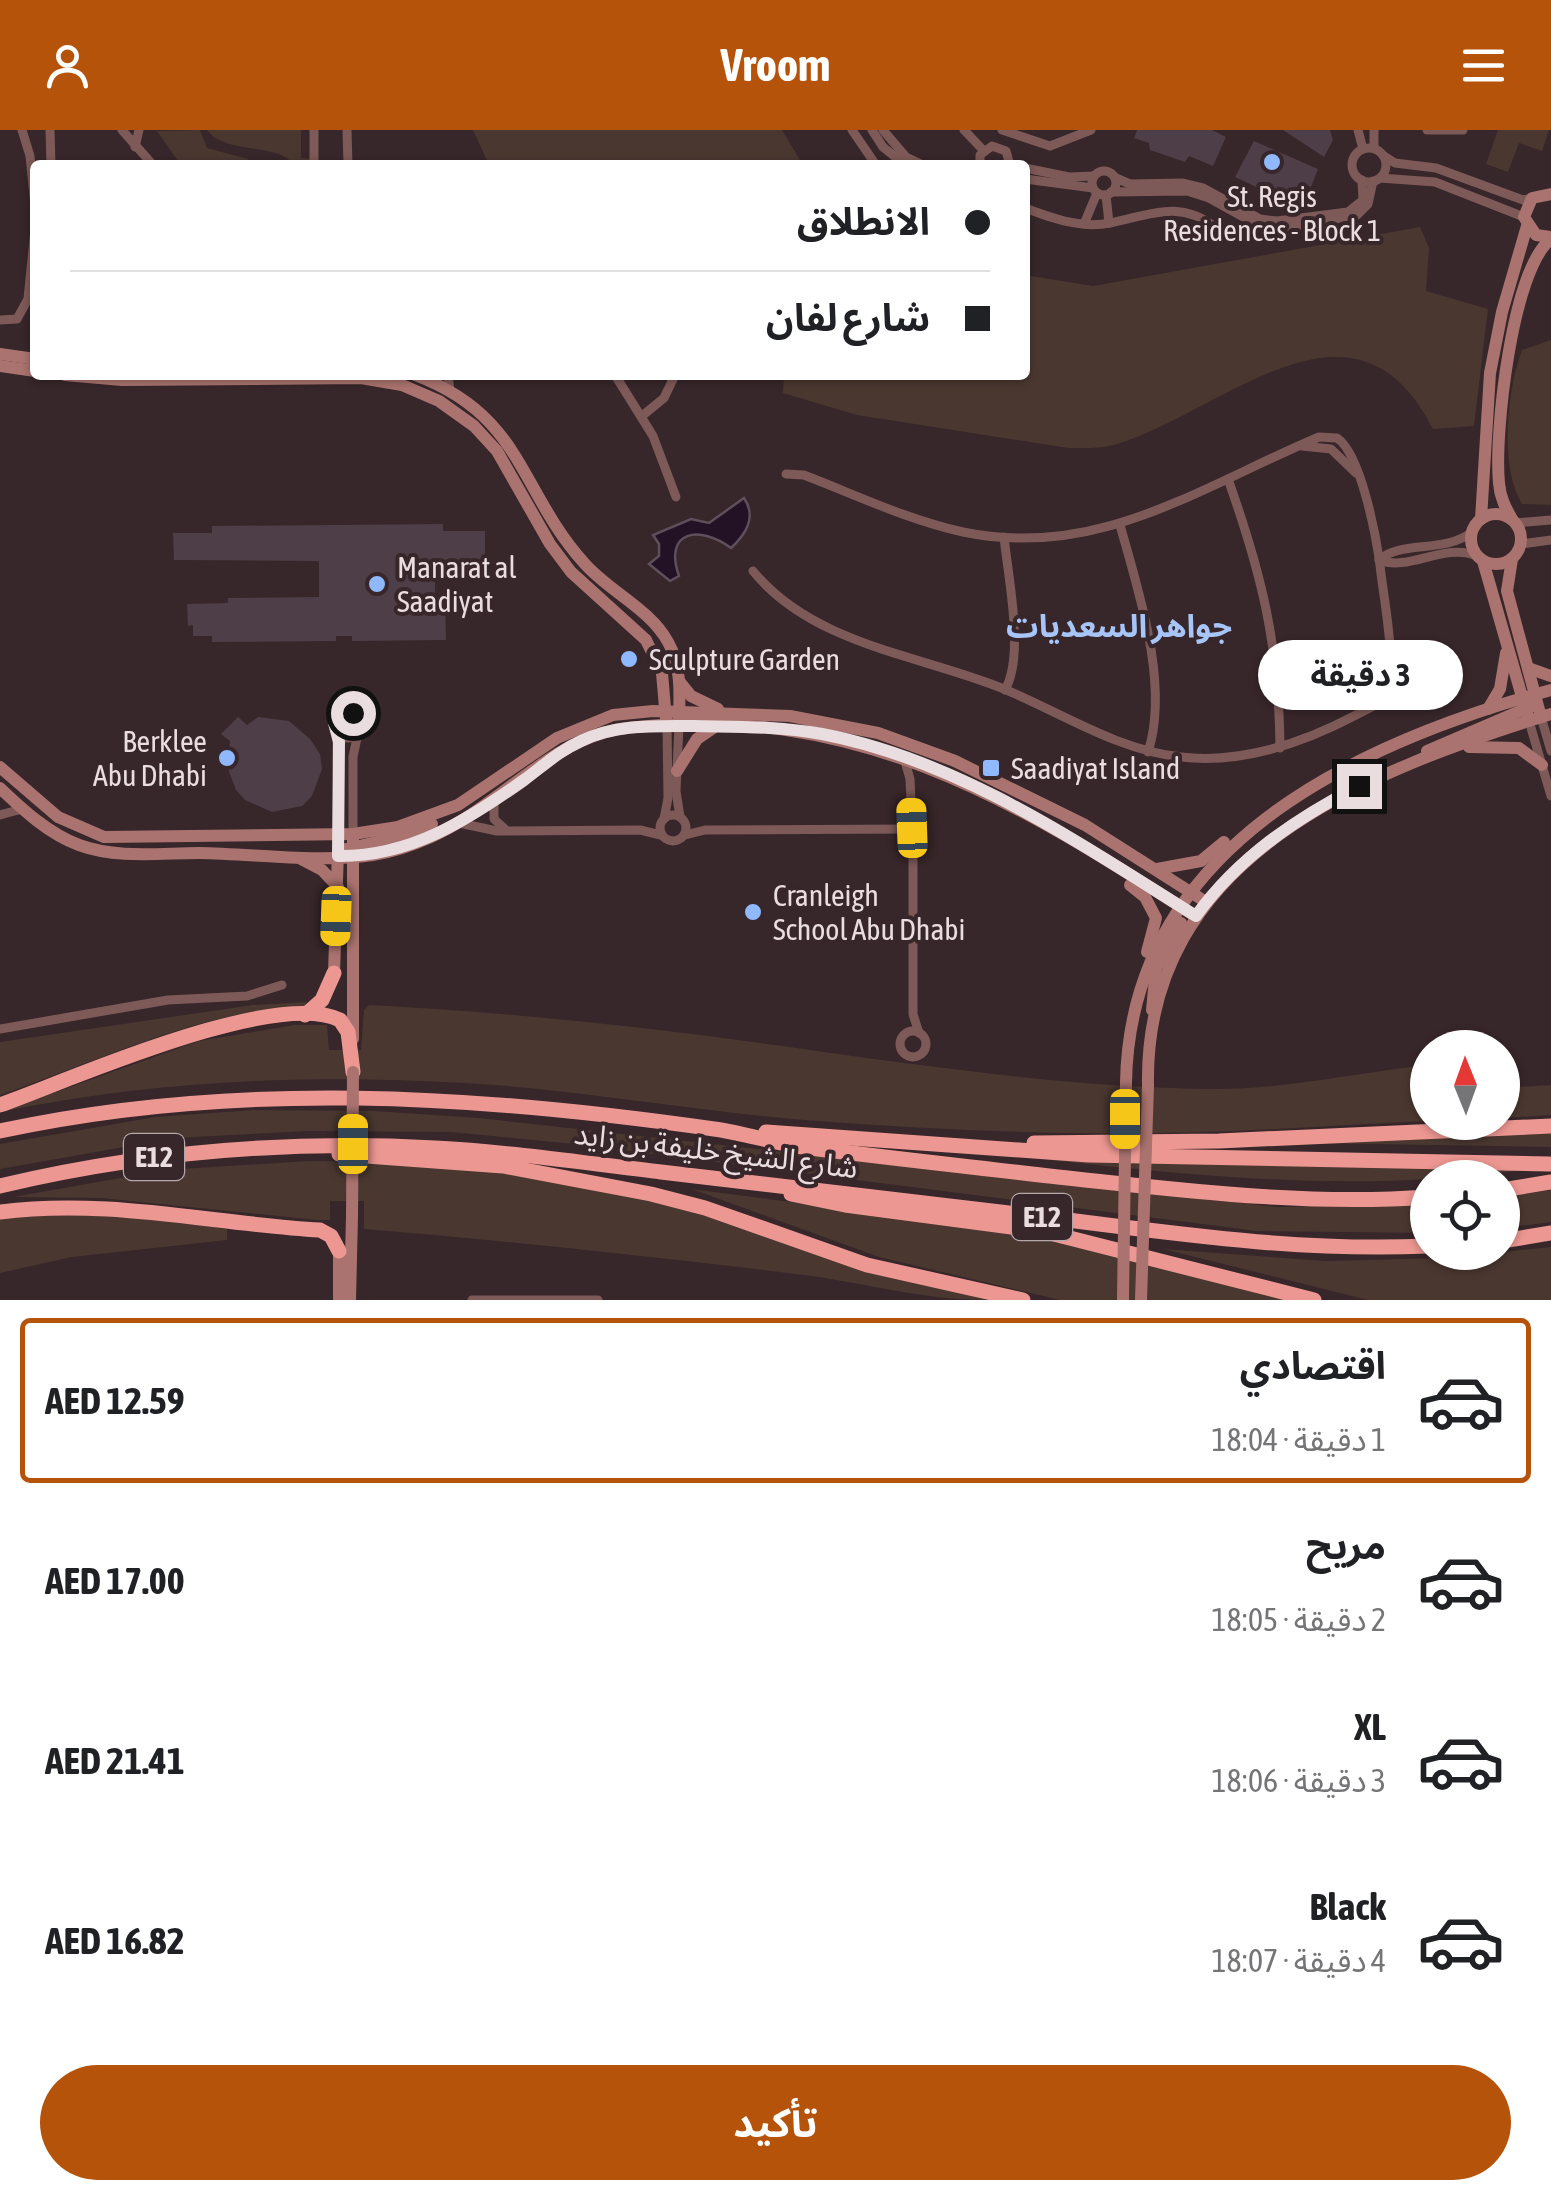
<!DOCTYPE html>
<html lang="ar">
<head>
<meta charset="utf-8">
<style>
	:root { --surface:#fff; --page:#f2f2f2; --text:#202124; --muted:#757577; --line:#e0e0e0; --accent:#b45309 }
	body { margin:0; font-family:"Asap Condensed","Noto Sans Arabic",sans-serif; background:var(--page); color:var(--text); direction:rtl; height:100vh; display:flex; flex-direction:column; font-size:38px; white-space:nowrap }
	* { box-sizing:border-box; margin:0 }
	p { font-size:32px; color:var(--muted) }
	.icon { flex:none; width:55px; height:55px; fill:none; stroke:currentColor; stroke-width:2; stroke-linecap:round; stroke-linejoin:round }
	.map { position:relative; height:1170px; overflow:hidden; direction:ltr }
	.details { display:flex; flex-direction:column; background:var(--surface); flex:1 }
	.details>* { flex:none }
	.banner { position:absolute; left:30px; top:30px; width:1000px; height:220px; border-radius:10px; box-shadow:0 2px 8px #0004; direction:rtl; display:grid; align-content:center; height:220px; padding:0 40px; background:var(--surface) }
	.needle { width:65px; rotate:359deg }
	.buttons { position:absolute; left:1410px; top:900px; display:grid; gap:20px }
	.buttons a { display:grid; place-items:center; width:110px; height:110px; border-radius:50%; background:var(--surface); box-shadow:0 2px 8px #0004; font-size:50px }
	.end { position:absolute; width:45px; height:45px; margin:-22px; border:12px solid #e9dddf; background:#111; box-shadow:0 0 0 5px #111 }
	.from { border-radius:50% }
	.bubble { position:absolute; height:70px; border-radius:35px; background:var(--surface); box-shadow:0 2px 8px #0004; font-size:32px; font-weight:700; line-height:70px; text-align:center; direction:rtl }
	.car { position:absolute; width:30px; height:60px; margin:-30px -15px; border-radius:12px; box-shadow:0 0 8px 2px #0007; background:linear-gradient(#f5c518 24%,#345 0 40%,#f5c518 0 76%,#345 0 86%,#f5c518 0) }
	.banner b { display:flex; align-items:center; gap:35px; height:95px; font-size:38px }
	.banner b+b { border-top:2px solid var(--line) }
	.banner i { width:25px; height:25px; background:var(--text) }
	ul { padding:18px 0 0; list-style:none }
	li { display:flex; align-items:center; gap:30px; height:165px; margin:0 20px 15px; padding:0 20px; border:5px solid transparent; border-radius:10px }
	li div { flex:1 }
	li b { display:block; font-size:38px }
	li em { font-style:normal; font-weight:700 }
	li.active { border-color:var(--accent) }
	li>.icon { width:90px; height:90px; stroke-width:1.5 }
	.primary-button { display:flex; gap:20px; margin-top:auto; padding:20px 40px }
	.primary-button a { flex:1; height:115px; border-radius:60px; background:var(--accent); color:#fff; font-size:40px; font-weight:700; line-height:115px; text-align:center }
	header { display:flex; justify-content:space-between; align-items:center; height:130px; padding:0 40px; background:var(--accent); color:#fff; font-size:45px; font-weight:700 }
	.map>svg:first-child { display:block }
	.green { fill:#4a3730 }
	.water { fill:#231225; stroke:#5e4f5d; stroke-width:2.5 }
	.building { fill:#4e3e47 }
	.lines { fill:none; stroke-linecap:round; stroke-linejoin:round }
	.street { stroke:#7d5957; stroke-width:9 }
	.secondary { stroke:#aa736f; stroke-width:12 }
	.highway { stroke:#ed9792; stroke-width:15 }
	.secondary-bridge { stroke:#aa736f; stroke-width:12 }
	.route { stroke:#e9dddf; stroke-width:12 }
	.poi-dot { fill:#90b8fd; stroke:#37262a; stroke-width:4 }
	.labels { text-anchor:middle; dominant-baseline:central; stroke-width:8; stroke-linejoin:round; paint-order:stroke }
	.shield { fill:#37262a; stroke:#b4a6a9; stroke-width:2.5 }
	.shield-label { font-size:28px; font-weight:bold; fill:#e9dddf }
	.poi-label { font-size:30px; fill:#e9dddf; stroke:#37262a; text-anchor:start }
	.street-label { font-size:30px; fill:#e9dddf; stroke:#37262a }
	.neighbourhood-label { font-size:32px; font-weight:bold; fill:#a7c5f8; stroke:#37262a }
</style>
</head>
<body>
<header><svg class="icon" aria-label="menu" viewBox="0 0 24 24"><path d="M4 6h16M4 12h16M4 18h16"/></svg>Vroom<svg class="icon" aria-label="person" viewBox="0 0 24 24"><circle cx="12" cy="8" r="4"/><path d="M4 21q1-7 8-7t8 7"/></svg></header>
<div class="map">
<svg width="1551" height="1170" viewBox="0 0 1551 1170">
	<rect width="100%" height="100%" fill="#37262a"/>
	<g class="green">
		<path d="M200,0L207,18L248,29L249,35H181L157,1Z"/>
		<path d="M207,0H301V28L313,29V35H293C282,13 225,25 207,0Z"/>
		<path d="M473,0H782L803,35H489Z"/>
		<path d="M1498,0H1549L1542,21L1519,13L1508,42L1486,34Z"/>
		<path d="M1420,97L1429,118L1426,161L1488,179L1474,296L1433,299C1354,143 1222,284 1114,315C1099,319 1083,318 1068,318L857,285L783,263L784,245H1025V145L1093,156Z"/>
		<path d="M1551,210V375L1522,374C1499,337 1507,260 1522,220Z"/>
		<path d="M306,872L305,876C199,881 99,931 0,965V912L253,875Z"/>
		<path d="M369,875C526,883 683,901 838,924C962,941 1083,957 1208,959C1282,960 1355,943 1428,935L1427,991C1337,995 1247,1002 1156,1003C1043,1005 930,999 817,991C699,982 583,960 465,953C308,944 154,950 0,982L199,911L295,895H327L329,920H361L364,880Z"/>
		<path d="M1551,955V985L1503,988V958Z"/>
		<path d="M254,980L374,981L479,988L1276,1077L1427,1075L1428,1103L1257,1101L574,1014L451,1002L309,1001L175,1008L0,1039V1014L155,987Z"/>
		<path d="M1551,1003V1017L1307,1013Z"/>
		<path d="M1032,1028L1545,1037C1367,1064 1213,1048 1032,1028Z"/>
		<path d="M309,1031L443,1033L667,1072L985,1170C925,1170 864,1153 804,1145C658,1127 511,1111 364,1099V1071H330V1090H317L101,1068L13,1067L165,1040Z"/>
		<path d="M692,1059L1028,1103L1296,1170H1060L879,1127Z"/>
		<path d="M1551,1060V1092L1503,1098L1502,1067Z"/>
		<path d="M26,1084H114L227,1099V1110L72,1127L0,1143V1088Z"/>
		<path d="M1551,1117V1170H1368L1163,1119L1325,1131L1446,1128Z"/>
	</g>
	<path class="water" d="M744,368C757,387 746,404 731,418C700,395 663,400 679,446L670,451L649,434L659,426V414L653,405L691,389L709,393Z"/>
	<g class="building">
		<path d="M1137,0H1212L1226,7L1213,36L1189,26L1185,32L1150,20L1149,13L1134,8Z"/>
		<path d="M1283,0H1330L1333,10L1324,27Z"/>
		<path d="M1254,11L1318,39L1311,57L1303,53L1297,66L1280,59L1275,66L1235,47Z"/>
		<path d="M443,394V401H485V431H443V438H435V465H445L446,510L352,511V506H336V511L212,512V506H193V495L188,496L187,474L228,473V468L319,467V431L174,430L173,403H212V396Z"/>
		<path d="M238,587L247,595L258,587L289,591L310,609L320,624L322,639L312,666L302,676L272,682L245,670L236,660L227,636L230,611L221,604Z"/>
	</g>
	<g class="lines">
		<g class="street">
			<path d="M22,0L30,26L35,76"/>
			<path d="M50,0L51,35"/>
			<path d="M122,0L153,35"/>
			<path d="M314,0V35"/>
			<path d="M347,0L348,35"/>
			<path d="M852,0L876,35"/>
			<path d="M872,0L883,17L905,35"/>
			<path d="M883,0L906,27L923,35"/>
			<path d="M964,0L983,20"/>
			<path d="M1002,0L1050,16L1091,0"/>
			<path d="M1358,0L1363,19"/>
			<path d="M1427,0H1463"/>
			<path d="M135,17L139,0"/>
			<path d="M1374,18V0"/>
			<circle cx="1369" cy="35" r="17"/>
			<path d="M1384,26L1395,33L1436,38L1523,70L1532,68"/>
			<path d="M980,35V25L992,16L1006,21L1010,35"/>
			<path d="M1025,38L1069,47L1094,46"/>
			<circle cx="1104" cy="53" r="12"/>
			<path d="M1116,48L1130,54L1182,53L1203,58L1260,89L1277,91L1348,82L1363,70L1362,50"/>
			<path d="M1380,48L1435,52L1524,87"/>
			<path d="M1025,49L1093,58"/>
			<path d="M1111,62L1187,61L1209,68L1256,94L1286,98L1357,85L1368,74L1373,51"/>
			<path d="M1106,65L1109,93"/>
			<path d="M1025,78C1052,88 1081,99 1110,93C1150,85 1179,69 1215,97"/>
			<path d="M1084,94L1097,63"/>
			<path d="M0,190L17,189L28,169L35,99"/>
			<path d="M448,245L450,261"/>
			<path d="M615,245L653,306L676,367"/>
			<path d="M642,286L664,268L675,245"/>
			<path d="M1302,316L1331,319L1356,343"/>
			<path d="M1228,349C1262,445 1279,515 1280,618"/>
			<path d="M1515,393L1551,390"/>
			<path d="M1120,395C1138,460 1170,555 1148,622"/>
			<path d="M1004,407C1008,447 1025,525 1005,560"/>
			<path d="M1521,414L1551,410"/>
			<path d="M1379,430C1410,442 1444,412 1477,426"/>
			<path d="M1379,430C1401,410 1444,424 1472,402"/>
			<path d="M753,441C813,515 921,525 1004,559C1062,583 1117,620 1181,627C1241,634 1303,613 1356,585C1367,579 1380,575 1386,563C1398,537 1383,466 1380,435C1376,406 1361,324 1337,308L1319,307C1200,357 1098,430 963,402C908,390 856,365 804,345L786,344"/>
			<circle cx="348" cy="595" r="13"/>
			<path d="M1541,587L1551,621"/>
			<path d="M1529,591L1551,666"/>
			<path d="M679,596L676,661L680,687"/>
			<path d="M337,603L338,705"/>
			<path d="M904,628L910,649L913,716V884L919,903"/>
			<path d="M494,670V689L505,699"/>
			<circle cx="673" cy="698" r="13"/>
			<path d="M0,685L22,679"/>
			<path d="M664,689L668,668L667,596"/>
			<path d="M459,693L497,701L640,700L661,705"/>
			<path d="M353,704V627L358,603"/>
			<path d="M685,705L705,700L912,699"/>
			<path d="M0,899L168,870L247,866L282,855"/>
			<circle cx="913" cy="914" r="13"/>
			<path d="M472,1170H598"/>
		</g>
		<g class="secondary">
			<path d="M1551,64L1532,68L1524,87L1536,105L1551,107"/>
			<path d="M0,224L35,229"/>
			<path d="M0,236L35,241"/>
			<path d="M65,245L122,250L361,248L402,255L439,271L474,296L497,321L550,414L571,442L646,510L662,543L666,589"/>
			<path d="M415,245C524,286 518,360 585,434C610,462 650,479 668,512C681,535 680,561 679,587"/>
			<circle cx="1496" cy="409" r="25"/>
			<path d="M1481,389L1490,243L1502,182L1527,96"/>
			<path d="M1512,389C1505,377 1500,367 1499,353C1494,304 1512,139 1551,109"/>
			<path d="M1512,429L1507,461L1541,587"/>
			<path d="M1483,431L1529,591"/>
			<path d="M1528,538L1551,546"/>
			<path d="M679,551L691,566L718,579"/>
			<path d="M1488,579L1500,559L1506,523"/>
			<path d="M1469,617L1519,618L1542,635"/>
			<path d="M1427,621L1532,576"/>
			<path d="M0,637L58,687L104,707L353,704L398,697L458,675L557,608L613,585L653,581L790,586L878,603L955,631L1085,695L1206,772"/>
			<path d="M677,641L697,609L713,598"/>
			<path d="M0,658C23,680 49,704 79,715C117,729 160,723 199,723C256,724 317,733 373,725C393,722 413,715 431,707C499,677 553,606 627,598C854,572 1014,669 1195,786"/>
			<path d="M353,704V909"/>
			<path d="M346,719L390,709L432,694"/>
			<path d="M299,728L322,740L338,757"/>
			<path d="M1157,739L1201,731L1224,712"/>
			<path d="M1130,755L1145,767L1156,788L1147,822"/>
			<path d="M334,843L338,720"/>
			<path d="M1152,880L1156,838L1181,793"/>
			<path d="M1126,953C1130,717 1354,614 1551,560"/>
			<path d="M1148,955C1144,725 1368,641 1551,584"/>
			<path d="M339,1121V1170"/>
			<path d="M350,1170L352,1086"/>
		</g>
		<g class="highway">
			<path d="M305,885L322,870L334,843"/>
			<path d="M0,975C70,950 275,858 340,890L348,902L353,942"/>
			<path d="M0,1001C237,950 476,965 714,999C744,1003 773,1013 803,1017C888,1028 973,1037 1058,1047C1181,1060 1304,1076 1428,1067"/>
			<path d="M766,1002L1089,1025L1549,1034"/>
			<path d="M1034,1013L1219,1011L1551,996"/>
			<path d="M339,1024L503,1036L651,1064L705,1078L867,1135L1023,1170"/>
			<path d="M0,1056C142,1022 289,1010 435,1018C511,1022 586,1033 661,1042C788,1056 916,1071 1044,1087C1172,1103 1298,1122 1428,1116"/>
			<path d="M1502,1060L1551,1052"/>
			<path d="M791,1064L845,1075L1042,1101L1314,1170"/>
			<path d="M0,1082C108,1068 213,1094 320,1100L331,1106L339,1121"/>
			<path d="M1502,1111L1551,1103"/>
		</g>
		<g class="secondary-bridge">
			<path d="M352,1086L353,942"/>
			<path d="M1123,1170L1126,953"/>
			<path d="M1141,1170L1148,955"/>
		</g>
	</g>
	<g class="lines">
		<path class="route" d="M353,583L340,584L334,593L339,612L338,726C410,727 468,690 524,650C543,636 559,621 581,611C616,594 655,596 693,596C736,597 779,596 822,604C959,630 1079,713 1196,786C1238,728 1295,689 1359,656"/>
	</g>
	<g class="poi-dot">
		<circle cx="1272" cy="32" r="10"/>
		<circle cx="377" cy="454" r="10"/>
		<circle cx="629" cy="529" r="10"/>
		<circle cx="227" cy="628" r="10"/>
		<rect x="981" y="628" width="20" height="20" rx="5"/>
		<circle cx="753" cy="782" r="10"/>
	</g>
	<g class="labels">
		<g class="shield">
			<rect x="124" y="1004" width="60" height="46" rx="8"/>
			<rect x="1012" y="1064" width="60" height="46" rx="8"/>
		</g>
		<g class="shield-label">
			<text x="154" y="1027">E12</text>
			<text x="1042" y="1087">E12</text>
		</g>
		<g class="poi-label">
			<text x="1272" y="66" text-anchor="middle">St. Regis<tspan x="1272" dy="34">Residences - Block 1</tspan></text>
			<text x="397" y="437">Manarat al<tspan x="397" dy="34">Saadiyat</tspan></text>
			<text x="649" y="529">Sculpture Garden</text>
			<text x="207" y="611" text-anchor="end">Berklee<tspan x="207" dy="34">Abu Dhabi</tspan></text>
			<text x="1011" y="638">Saadiyat Island</text>
			<text x="773" y="765">Cranleigh<tspan x="773" dy="34">School Abu Dhabi</tspan></text>
		</g>
		<g class="street-label">
			<text transform="translate(716 1020) rotate(7)">شارع الشيخ خليفة بن زايد</text>
		</g>
		<g class="neighbourhood-label">
			<text x="1119" y="495">جواهر السعديات</text>
		</g>
	</g>
</svg>
<div class="buttons">
<a><svg class="needle" viewBox="-14 -14 28 28"><path d="M0-13l5 13h-10z" fill="#e53935"/><path d="M0 13l5-13h-10z" fill="#757577"/></svg></a>
<a><svg class="icon" aria-label="locate" viewBox="0 0 24 24"><circle cx="12" cy="12" r="6"/><path d="M12 2v4M12 18v4M2 12h4M18 12h4"/></svg></a>
</div>
<i class="end from" style="left:353px;top:583px"></i>
<i class="end" style="left:1359px;top:656px"></i>
<div class="bubble" style="left:1258px;top:510px;width:205px">3 دقيقة</div>
<i class="car" style="left:912px;top:698px;rotate:358deg"></i>
<i class="car" style="left:336px;top:786px;rotate:182deg"></i>
<i class="car" style="left:1125px;top:989px;rotate:180deg"></i>
<i class="car" style="left:353px;top:1014px;rotate:0deg"></i>
<div class="banner">
<b><i class="from"></i>الانطلاق</b>
<b><i></i>شارع لفان</b>
</div>
</div>
<section class="details">
<ul>
<li class="active"><svg class="icon" aria-label="car" viewBox="0 0 24 24"><path d="M5 17H2v-5l4-1 3-4h7l3 4 3 1v5h-3M9 17h6M6 11h13"/><circle cx="7" cy="17" r="2"/><circle cx="17" cy="17" r="2"/></svg><div><b>اقتصادي</b><p>1 دقيقة · 18:04</p></div><em>AED 12.59</em></li>
<li><svg class="icon" aria-label="car" viewBox="0 0 24 24"><path d="M5 17H2v-5l4-1 3-4h7l3 4 3 1v5h-3M9 17h6M6 11h13"/><circle cx="7" cy="17" r="2"/><circle cx="17" cy="17" r="2"/></svg><div><b>مريح</b><p>2 دقيقة · 18:05</p></div><em>AED 17.00</em></li>
<li><svg class="icon" aria-label="car" viewBox="0 0 24 24"><path d="M5 17H2v-5l4-1 3-4h7l3 4 3 1v5h-3M9 17h6M6 11h13"/><circle cx="7" cy="17" r="2"/><circle cx="17" cy="17" r="2"/></svg><div><b>XL</b><p>3 دقيقة · 18:06</p></div><em>AED 21.41</em></li>
<li><svg class="icon" aria-label="car" viewBox="0 0 24 24"><path d="M5 17H2v-5l4-1 3-4h7l3 4 3 1v5h-3M9 17h6M6 11h13"/><circle cx="7" cy="17" r="2"/><circle cx="17" cy="17" r="2"/></svg><div><b>Black</b><p>4 دقيقة · 18:07</p></div><em>AED 16.82</em></li>
</ul>
<div class="primary-button"><a>تأكيد</a></div>
</section>
</body>
</html>
